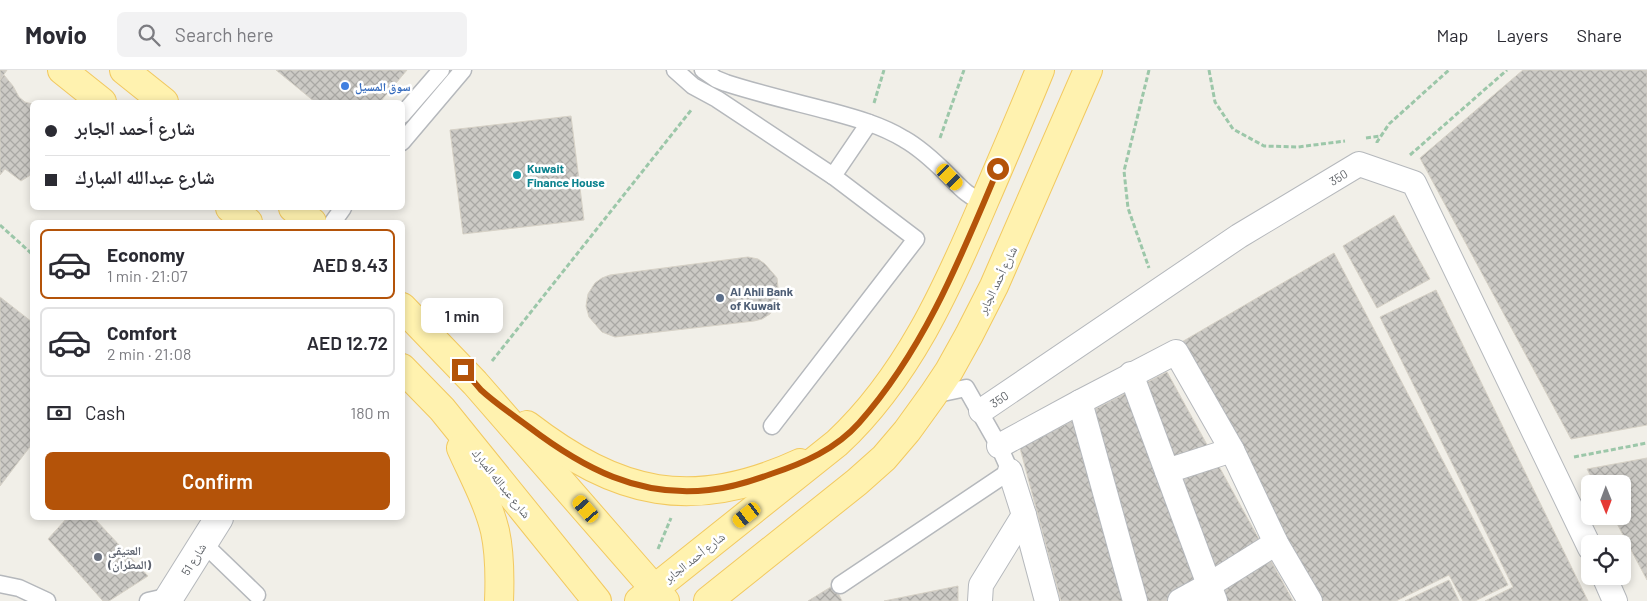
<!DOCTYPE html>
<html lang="en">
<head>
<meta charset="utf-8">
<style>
	:root { --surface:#fff; --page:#f2f2f3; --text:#2b2b33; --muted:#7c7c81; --line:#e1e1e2; --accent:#b45309 }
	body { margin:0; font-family:Barlow,"Noto Naskh Arabic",sans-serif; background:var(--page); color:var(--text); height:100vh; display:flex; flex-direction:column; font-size:19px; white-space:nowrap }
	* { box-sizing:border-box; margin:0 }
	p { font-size:16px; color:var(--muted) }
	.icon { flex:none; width:28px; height:28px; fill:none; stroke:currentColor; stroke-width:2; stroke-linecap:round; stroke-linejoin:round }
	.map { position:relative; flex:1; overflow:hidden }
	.details { position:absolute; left:30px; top:150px; width:375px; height:300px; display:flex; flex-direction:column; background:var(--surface); border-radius:8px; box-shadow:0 2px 8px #0003 }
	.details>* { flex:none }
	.hud { position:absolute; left:30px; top:30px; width:375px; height:110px; border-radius:8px; box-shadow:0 2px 8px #0003; display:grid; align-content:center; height:110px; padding:0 15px; background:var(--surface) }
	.needle { width:32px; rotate:179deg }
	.fabs { position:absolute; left:1581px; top:405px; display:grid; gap:10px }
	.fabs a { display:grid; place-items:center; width:50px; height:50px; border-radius:8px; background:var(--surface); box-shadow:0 2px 8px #0003; font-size:25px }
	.end { position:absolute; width:22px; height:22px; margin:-11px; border:6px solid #b45309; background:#fff; box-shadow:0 0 0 2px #fff }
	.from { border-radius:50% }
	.bubble { position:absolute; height:35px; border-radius:8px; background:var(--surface); box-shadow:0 2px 8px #0003; font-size:16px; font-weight:600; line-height:35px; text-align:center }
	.car { position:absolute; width:15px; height:30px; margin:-15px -8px; border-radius:6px; box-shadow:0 0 4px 1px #0007; background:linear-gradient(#f5c518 24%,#345 0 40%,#f5c518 0 76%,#345 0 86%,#f5c518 0) }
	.hud b { display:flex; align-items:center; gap:18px; height:48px; font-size:19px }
	.hud b+b { border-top:1px solid var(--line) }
	.hud i { width:12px; height:12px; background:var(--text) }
	ul { padding:9px 0 0; list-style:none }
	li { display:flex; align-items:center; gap:15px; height:70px; margin:0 10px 8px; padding:0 5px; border:2px solid var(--line); border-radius:8px }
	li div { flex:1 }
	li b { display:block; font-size:19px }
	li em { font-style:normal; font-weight:600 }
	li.on { border-color:var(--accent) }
	li>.icon { width:45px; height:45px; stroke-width:1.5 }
	.pay { display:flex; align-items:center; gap:12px; height:55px; padding:0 15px; font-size:19px }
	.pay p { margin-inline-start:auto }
	.button { display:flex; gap:10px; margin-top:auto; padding:10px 15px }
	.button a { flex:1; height:58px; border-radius:8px; background:var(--accent); color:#fff; font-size:20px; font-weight:600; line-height:58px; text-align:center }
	header { display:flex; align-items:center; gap:30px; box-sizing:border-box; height:70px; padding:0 25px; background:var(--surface); border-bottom:1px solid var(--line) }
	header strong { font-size:24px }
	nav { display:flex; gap:28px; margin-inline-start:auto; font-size:18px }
	.search { width:350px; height:45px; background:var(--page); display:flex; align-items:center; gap:12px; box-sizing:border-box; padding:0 18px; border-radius:8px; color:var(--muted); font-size:19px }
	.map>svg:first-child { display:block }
	.building { fill:url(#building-cross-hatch); stroke:#d6d1c6 }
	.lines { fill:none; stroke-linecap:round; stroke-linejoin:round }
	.service-casing { stroke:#b5b8bc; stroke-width:19 }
	.pedestrian-casing { stroke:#b5b8bc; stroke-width:26 }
	.minor-casing { stroke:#b5b8bc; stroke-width:30 }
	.primary-casing { stroke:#f2c960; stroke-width:30 }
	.path { stroke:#9cc7a9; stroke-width:3; stroke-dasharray:5 2.5; stroke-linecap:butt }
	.service { stroke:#fff; stroke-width:16 }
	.pedestrian { stroke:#fff; stroke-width:24 }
	.minor { stroke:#fff; stroke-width:28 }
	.primary { stroke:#fff2af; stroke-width:28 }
	.route { stroke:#b45309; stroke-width:6 }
	.shop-dot { fill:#3f7fe0; stroke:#fff; stroke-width:2 }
	.culture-dot { fill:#0f9aa8; stroke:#fff; stroke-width:2 }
	.service-dot { fill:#5c6f8a; stroke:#fff; stroke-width:2 }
	.worship-dot { fill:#6b7280; stroke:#fff; stroke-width:2 }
	.labels { text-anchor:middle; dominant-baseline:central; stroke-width:5; stroke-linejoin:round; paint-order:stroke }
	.shop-label { font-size:12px; font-weight:bold; fill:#366cbe; stroke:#fff; text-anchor:start }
	.culture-label { font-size:12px; font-weight:bold; fill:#0d838f; stroke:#fff; text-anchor:start }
	.street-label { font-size:12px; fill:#5f6368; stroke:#fff }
	.service-label { font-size:12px; font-weight:bold; fill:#4e5e75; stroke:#fff; text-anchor:start }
	.worship-label { font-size:12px; font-weight:bold; fill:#5b616d; stroke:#fff; text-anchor:start }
</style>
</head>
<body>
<header>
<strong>Movio</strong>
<div class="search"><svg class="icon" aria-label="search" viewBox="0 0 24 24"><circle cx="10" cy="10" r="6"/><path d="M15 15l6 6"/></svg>Search here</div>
<nav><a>Map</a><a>Layers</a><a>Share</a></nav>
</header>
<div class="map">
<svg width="1647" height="531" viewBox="0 0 1647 531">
	<defs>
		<pattern id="building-cross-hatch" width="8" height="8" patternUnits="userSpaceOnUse" patternTransform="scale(1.25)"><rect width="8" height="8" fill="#cccac5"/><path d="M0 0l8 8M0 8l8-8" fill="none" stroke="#a9a8a4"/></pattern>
	</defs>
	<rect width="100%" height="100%" fill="#f1efe8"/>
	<g class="building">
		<path d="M0,0H7L0,10Z"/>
		<path d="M276,0H407L380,32H315Z"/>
		<path d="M1523,0H1647V355L1571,369L1420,88Z"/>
		<path d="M4,5L13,16L19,27L25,32L32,34V104L21,111L5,99L0,105V10Z"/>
		<path d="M571,46L584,150L463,164L450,60Z"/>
		<path d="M1394,145L1430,209L1377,238L1343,176Z"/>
		<path d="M1334,183L1508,515L1475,531H1463L1449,505L1396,531H1321L1180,273Z"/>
		<path d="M748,187L758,189L765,194L777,208L779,227L770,244L762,249L754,251L615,267L602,262L589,247L586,236L588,224L595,213L602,208L610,205Z"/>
		<path d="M1436,220L1588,531H1485L1513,517L1380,247Z"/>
		<path d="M0,227L32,252V374L0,416Z"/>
		<path d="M1167,302L1293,531H1061L1020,378Z"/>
		<path d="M1647,388V510L1613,446H1622V414H1595L1587,399Z"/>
		<path d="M67,448H94L148,506L109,531H103L48,469Z"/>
		<path d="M1449,510L1459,531H1405Z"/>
		<path d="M834,515L842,531H808Z"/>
		<path d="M958,516V531H884Z"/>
	</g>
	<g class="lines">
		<g class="service-casing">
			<g id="service">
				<path d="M675,0L693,16L717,29L833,106"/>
				<path d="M703,0L716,9L726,13C760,24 795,32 829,41C855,48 881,55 904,69C920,78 935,92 948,105C960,117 968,127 984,132"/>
				<path d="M402,45L441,0"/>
				<path d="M402,72L463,0"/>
				<path d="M333,152L343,138"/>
				<path d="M772,356L916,169L833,106L869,53"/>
				<path d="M203,473L257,525"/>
				<path d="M0,514L19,518L47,531"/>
				<path d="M840,515L1010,401L999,376L966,318L933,325"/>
				<path d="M148,531L170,526"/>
			</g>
		</g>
		<g class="pedestrian-casing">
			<g id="pedestrian">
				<path d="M1131,304L1215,531"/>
				<path d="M1080,332L1135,531"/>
				<path d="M981,341L1239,166L1359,94L1414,113L1590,478"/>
				<path d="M999,376L1080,332L1176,282L1232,380L1276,473L1310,531"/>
				<path d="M1167,401L1232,380"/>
				<path d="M1024,445L1047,531"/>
				<path d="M1604,506L1615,531"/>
				<path d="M980,531L981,515L1024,445L1010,401"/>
				<path d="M1180,531L1209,515L1276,473"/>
			</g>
		</g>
		<g class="minor-casing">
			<path id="minor" d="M167,531L219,448"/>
		</g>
		<g class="primary-casing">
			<g id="primary">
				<path d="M62,0L102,32"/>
				<path d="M124,0L164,32"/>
				<path d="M230,138L248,152"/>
				<path d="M293,138L312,152"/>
				<path d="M402,237L475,313L665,531"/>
				<path d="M402,298L442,339L597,531"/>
				<path d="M527,355C618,425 692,443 800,393"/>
				<path d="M461,378C473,405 488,432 495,461C500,484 500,507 499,531"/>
				<path d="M639,531L837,373C907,308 947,219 984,132C1003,88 1022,44 1040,0"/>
				<path d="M708,531L857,412L884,388L907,361L933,325L949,301L969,265L994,216L1088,0"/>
			</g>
		</g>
		<g class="path">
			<path d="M1149,0L1124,101L1128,138L1149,198"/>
			<path d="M1209,0L1215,32L1233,59L1264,76L1298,77L1345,71"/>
			<path d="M874,33L884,0"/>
			<path d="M940,68L964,0"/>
			<path d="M1366,68L1380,66"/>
			<path d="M1377,73V72L1389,54L1449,0"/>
			<path d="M1410,85L1507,0"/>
			<path d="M0,155L32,184"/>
			<path d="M492,291L692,39"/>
			<path d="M1574,387L1647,373"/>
			<path d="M658,479L671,448"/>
		</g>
		<use href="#service" class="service"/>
		<use href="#pedestrian" class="pedestrian"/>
		<use href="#minor" class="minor"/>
		<use href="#primary" class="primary"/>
	</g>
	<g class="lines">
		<path class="route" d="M463,300C469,306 475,313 481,320C495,333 513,345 529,357C583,398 639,428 709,420C730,418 752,411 771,404C804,393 836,379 859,353C924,280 961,187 998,99"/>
	</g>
	<circle class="shop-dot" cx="345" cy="16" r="5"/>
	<circle class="culture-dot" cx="517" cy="105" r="5"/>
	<circle class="service-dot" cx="720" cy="228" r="5"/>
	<circle class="worship-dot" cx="98" cy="487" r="5"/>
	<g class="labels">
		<g class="shop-label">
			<text x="355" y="16">سوق المسيل</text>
		</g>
		<g class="culture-label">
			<text x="527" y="98">Kuwait<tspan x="527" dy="14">Finance House</tspan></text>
		</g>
		<g class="street-label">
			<text transform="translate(1338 107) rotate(-31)">350</text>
			<text transform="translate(997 210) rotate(-64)">شارع أحمد الجابر</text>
			<text transform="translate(999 329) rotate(-34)">350</text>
			<text transform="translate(502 413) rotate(51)">شارع عبدالله المبارك</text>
			<text transform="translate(694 487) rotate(-38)">شارع أحمد الجابر</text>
			<text transform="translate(193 489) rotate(-58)">شارع 51</text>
		</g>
		<g class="service-label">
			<text x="730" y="221">Al Ahli Bank<tspan x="730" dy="14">of Kuwait</tspan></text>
		</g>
		<g class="worship-label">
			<text x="108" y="480">العتيقي<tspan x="108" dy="14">(المطران)</tspan></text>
		</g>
	</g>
</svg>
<div class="fabs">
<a><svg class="needle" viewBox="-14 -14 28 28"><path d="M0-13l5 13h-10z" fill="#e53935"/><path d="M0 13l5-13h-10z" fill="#7c7c81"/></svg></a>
<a><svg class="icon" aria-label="locate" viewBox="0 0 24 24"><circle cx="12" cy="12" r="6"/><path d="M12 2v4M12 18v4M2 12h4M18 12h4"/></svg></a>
</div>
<i class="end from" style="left:998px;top:99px"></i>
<i class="end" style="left:463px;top:300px"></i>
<div class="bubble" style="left:421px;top:228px;width:82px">1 min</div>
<i class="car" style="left:950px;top:107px;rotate:136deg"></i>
<i class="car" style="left:586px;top:439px;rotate:319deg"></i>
<i class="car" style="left:747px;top:445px;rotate:232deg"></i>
<div class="hud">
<b><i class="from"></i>شارع أحمد الجابر</b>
<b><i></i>شارع عبدالله المبارك</b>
</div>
<section class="details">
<ul>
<li class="on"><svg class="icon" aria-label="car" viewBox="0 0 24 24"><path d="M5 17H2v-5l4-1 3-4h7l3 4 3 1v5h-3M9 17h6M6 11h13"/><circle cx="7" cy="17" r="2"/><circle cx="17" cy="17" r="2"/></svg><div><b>Economy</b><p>1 min · 21:07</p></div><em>AED 9.43</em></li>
<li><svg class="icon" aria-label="car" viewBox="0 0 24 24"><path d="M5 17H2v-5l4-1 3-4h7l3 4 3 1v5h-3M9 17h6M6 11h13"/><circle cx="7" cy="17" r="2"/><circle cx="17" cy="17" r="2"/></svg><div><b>Comfort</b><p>2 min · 21:08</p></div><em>AED 12.72</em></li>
</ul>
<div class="pay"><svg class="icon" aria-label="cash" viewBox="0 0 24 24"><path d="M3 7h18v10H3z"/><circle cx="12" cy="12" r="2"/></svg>Cash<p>180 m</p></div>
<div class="button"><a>Confirm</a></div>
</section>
</div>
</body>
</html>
